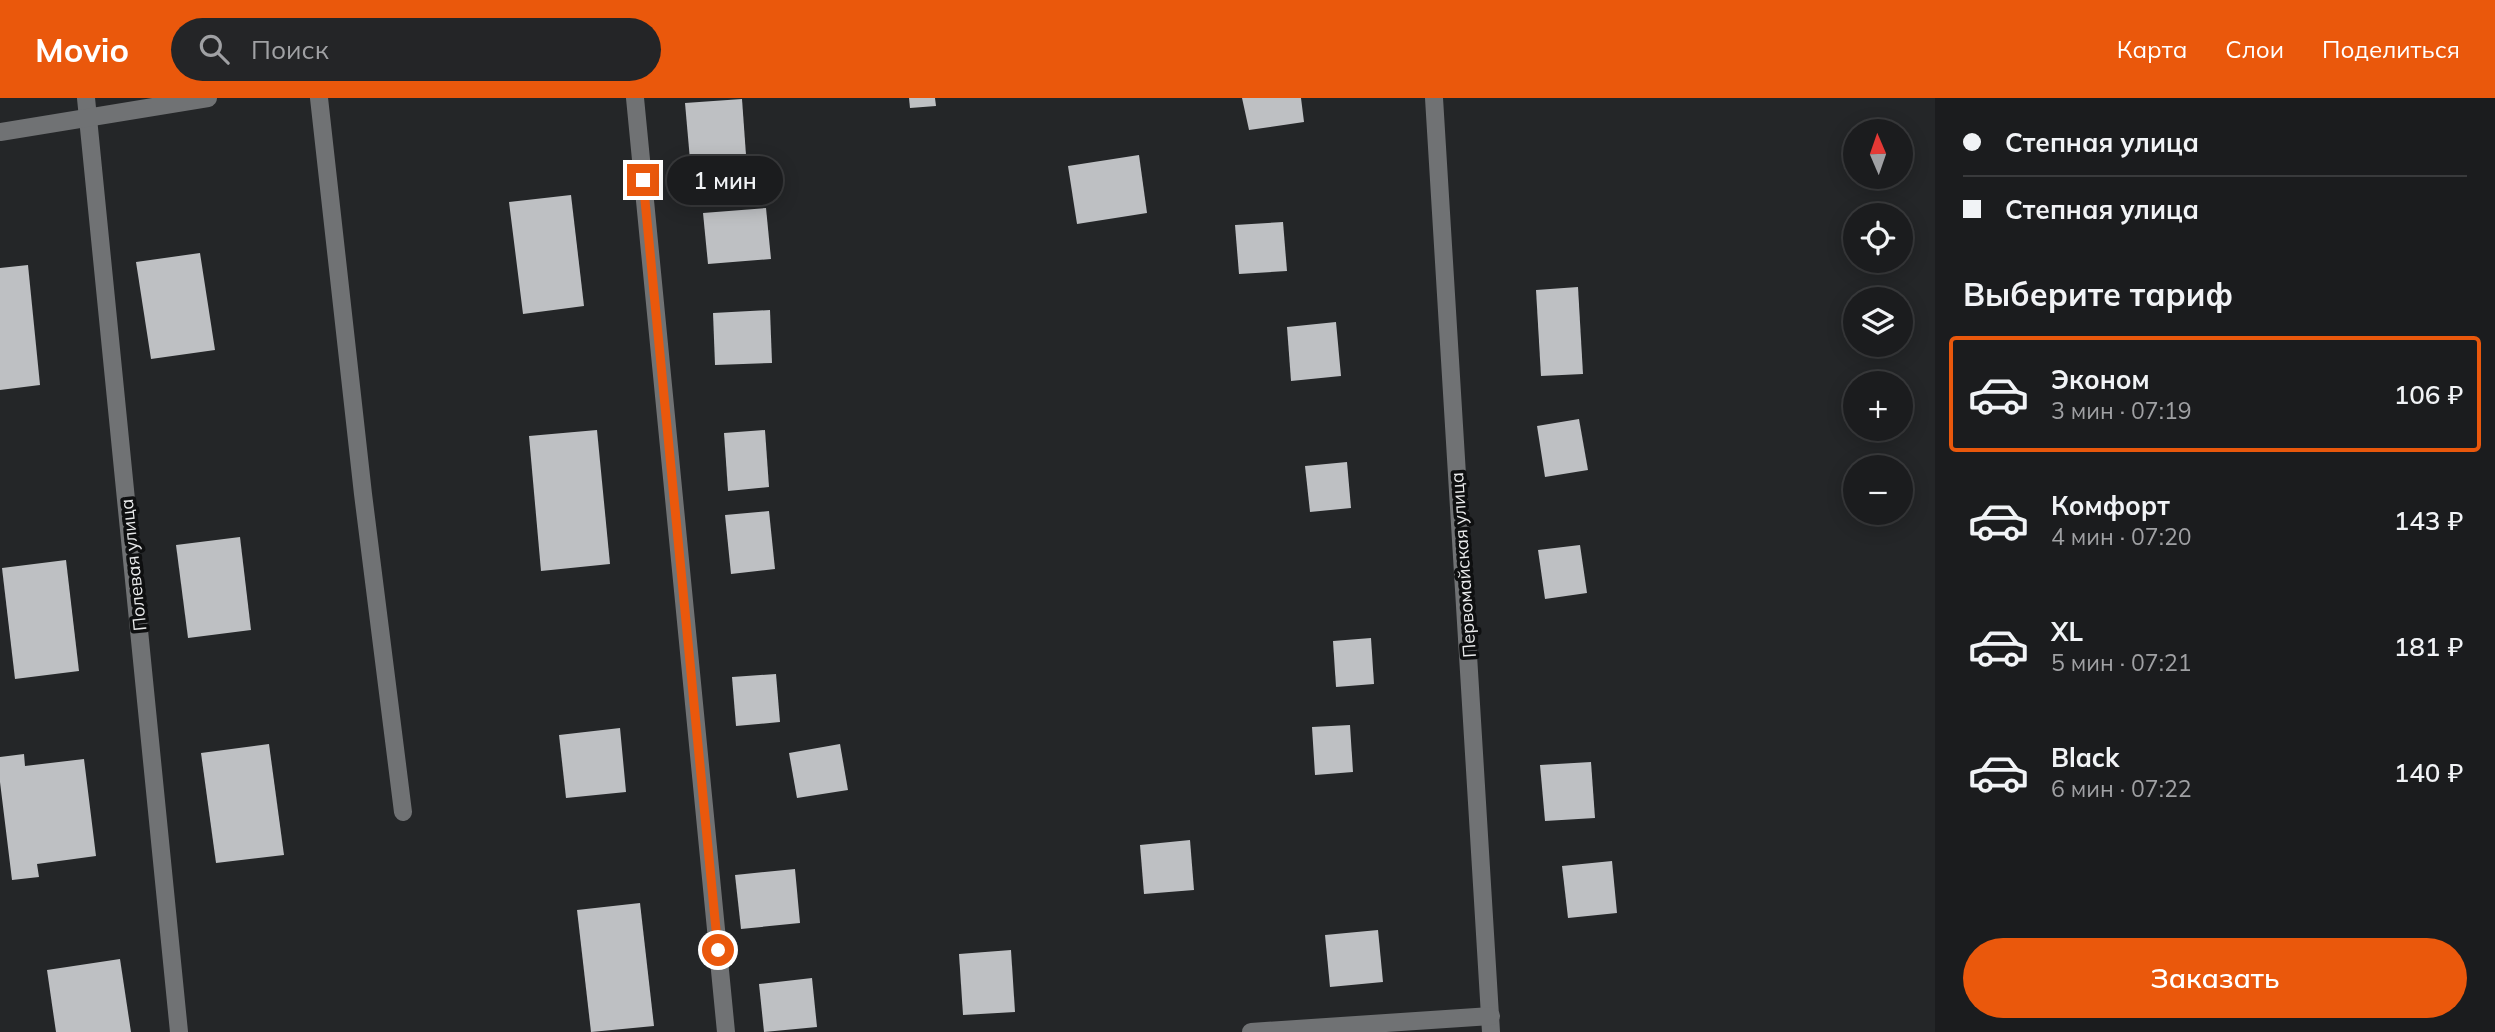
<!DOCTYPE html>
<html lang="ru">
<head>
<meta charset="utf-8">
<style>
	:root { --surface:#1b1c1e; --page:#242527; --text:#f1f3f6; --muted:#a0a1a4; --line:#393a3c; --accent:#ea580c }
	body { margin:0; font-family:Mulish,sans-serif; background:var(--page); color:var(--text); height:100vh; display:flex; flex-direction:column; font-size:26px; white-space:nowrap }
	* { box-sizing:border-box; margin:0 }
	p { font-size:23px; color:var(--muted) }
	.icon { flex:none; width:38px; height:38px; fill:none; stroke:currentColor; stroke-width:2; stroke-linecap:round; stroke-linejoin:round }
	.map { position:relative; flex:1; overflow:hidden }
	.panel { display:flex; flex-direction:column; background:var(--surface); width:560px }
	.panel>* { flex:none }
	.hud { display:grid; align-content:center; height:154px; padding:0 28px; background:var(--surface) }
	.needle { width:46px; rotate:358deg }
	.fabs { position:absolute; left:1843px; top:21px; display:grid; gap:14px }
	.fabs a { display:grid; place-items:center; width:70px; height:70px; border-radius:50%; background:var(--surface); box-shadow:0 4px 18px #0003,0 0 0 2px var(--line); font-size:35px }
	.end { position:absolute; width:32px; height:32px; margin:-16px; border:9px solid #ea580c; background:#fff; box-shadow:0 0 0 4px #fff }
	.from { border-radius:50% }
	.bubble { position:absolute; height:49px; border-radius:24px; background:var(--surface); box-shadow:0 4px 18px #0003,0 0 0 2px var(--line); font-size:23px; font-weight:600; line-height:49px; text-align:center }
	.hud b { display:flex; align-items:center; gap:24px; height:66px; font-size:26px }
	.hud b+b { border-top:2px solid var(--line) }
	.hud i { width:18px; height:18px; background:var(--text) }
	ul { padding:0; list-style:none }
	li { display:flex; align-items:center; gap:21px; height:116px; margin:0 14px 10px; padding:0 14px; border:4px solid transparent; border-radius:7px }
	li div { flex:1 }
	li b { display:block; font-size:26px }
	li em { font-style:normal; font-weight:600 }
	li.active { border-color:var(--accent) }
	li>.icon { width:63px; height:63px; stroke-width:1.5 }
	h2 { padding:0 28px; font-size:32px; line-height:84px }
	.cta { display:flex; gap:14px; margin-top:auto; padding:14px 28px }
	.cta a { flex:1; height:80px; border-radius:42px; background:var(--accent); color:#fff; font-size:28px; font-weight:600; line-height:80px; text-align:center }
	header { display:flex; align-items:center; gap:42px; box-sizing:border-box; height:98px; padding:0 35px; background:var(--accent); color:#fff }
	header strong { font-size:33px }
	nav { display:flex; gap:38px; margin-inline-start:auto; font-size:24px }
	.search { width:490px; height:63px; background:var(--page); display:flex; align-items:center; gap:18px; box-sizing:border-box; padding:0 24px; border-radius:38px; color:var(--muted); font-size:26px }
	main { display:flex; flex:1; min-height:0 }
	.map>svg:first-child { display:block }
	.building { fill:#bec0c3 }
	.lines { fill:none; stroke-linecap:round; stroke-linejoin:round }
	.minor { stroke:#707274; stroke-width:18 }
	.route { stroke:#ea580c; stroke-width:9 }
	.labels { text-anchor:middle; dominant-baseline:central; stroke-width:7; stroke-linejoin:round; paint-order:stroke }
	.street-label { font-size:18px; fill:#eaebec; stroke:#0e0f10 }
</style>
</head>
<body>
<header>
<strong>Movio</strong>
<div class="search"><svg class="icon" aria-label="search" viewBox="0 0 24 24"><circle cx="10" cy="10" r="6"/><path d="M15 15l6 6"/></svg>Поиск</div>
<nav><a>Карта</a><a>Слои</a><a>Поделиться</a></nav>
</header>
<main>
<div class="map">
<svg width="1935" height="934" viewBox="0 0 1935 934">
	<rect width="100%" height="100%" fill="#242628"/>
	<g class="building">
		<path d="M909,0H935L936,8L910,10Z"/>
		<path d="M1242,0H1301L1304,24L1249,32Z"/>
		<path d="M742,1L746,57L690,62L685,5Z"/>
		<path d="M1139,57L1147,115L1077,126L1068,68Z"/>
		<path d="M571,97L584,208L523,216L509,104Z"/>
		<path d="M766,110L771,161L708,166L703,115Z"/>
		<path d="M1283,124L1287,173L1239,176L1235,127Z"/>
		<path d="M200,155L215,252L151,261L136,164Z"/>
		<path d="M28,167L40,287L0,292V170Z"/>
		<path d="M1578,189L1583,276L1541,278L1536,192Z"/>
		<path d="M770,212L772,265L715,267L713,215Z"/>
		<path d="M1336,224L1341,278L1291,283L1287,229Z"/>
		<path d="M1579,321L1588,372L1545,379L1537,328Z"/>
		<path d="M597,332L610,466L541,473L529,338Z"/>
		<path d="M765,332L769,389L728,393L724,335Z"/>
		<path d="M1347,364L1351,410L1310,414L1305,368Z"/>
		<path d="M769,413L775,471L731,476L725,417Z"/>
		<path d="M240,439L251,532L188,540L176,447Z"/>
		<path d="M1580,447L1587,495L1545,501L1538,452Z"/>
		<path d="M66,462L79,573L15,581L2,470Z"/>
		<path d="M1371,540L1374,586L1336,589L1333,543Z"/>
		<path d="M776,576L780,624L736,628L732,579Z"/>
		<path d="M1350,627L1353,674L1315,677L1312,629Z"/>
		<path d="M620,630L626,694L566,700L559,637Z"/>
		<path d="M269,646L284,757L216,765L201,655Z"/>
		<path d="M840,646L848,692L797,700L789,655Z"/>
		<path d="M24,656L25,668L84,661L96,758L37,766L39,779L12,782L0,684V659Z"/>
		<path d="M1591,664L1595,720L1545,723L1540,667Z"/>
		<path d="M1190,742L1194,792L1144,796L1140,747Z"/>
		<path d="M1612,763L1617,815L1568,820L1562,768Z"/>
		<path d="M795,771L800,825L741,831L735,777Z"/>
		<path d="M640,805L654,928L591,934L577,812Z"/>
		<path d="M1378,832L1383,884L1330,889L1325,837Z"/>
		<path d="M1011,852L1015,914L963,917L959,856Z"/>
		<path d="M120,861L131,934H56L47,872Z"/>
		<path d="M812,880L817,929L764,934L759,886Z"/>
	</g>
	<g class="lines">
		<g class="minor">
			<path d="M86,0L179,934"/>
			<path d="M319,0L363,396L403,714"/>
			<path d="M635,0L726,934"/>
			<path d="M1434,0L1491,934"/>
			<path d="M0,34L208,0"/>
			<path d="M1251,934L1491,918"/>
		</g>
	</g>
	<g class="lines">
		<path class="route" d="M643,82L718,852"/>
	</g>
	<g class="labels">
		<g class="street-label">
			<text transform="translate(133 467) rotate(-96)">Полевая улица</text>
			<text transform="translate(1463 467) rotate(-94)">Первомайская улица</text>
		</g>
	</g>
</svg>
<div class="fabs">
<a><svg class="needle" viewBox="-14 -14 28 28"><path d="M0-13l5 13h-10z" fill="#e53935"/><path d="M0 13l5-13h-10z" fill="#a0a1a4"/></svg></a>
<a><svg class="icon" aria-label="locate" viewBox="0 0 24 24"><circle cx="12" cy="12" r="6"/><path d="M12 2v4M12 18v4M2 12h4M18 12h4"/></svg></a>
<a><svg class="icon" aria-label="layers" viewBox="0 0 24 24"><path d="M12 4l9 5-9 5-9-5zM3 14l9 5 9-5"/></svg></a>
<a>+</a>
<a>−</a>
</div>
<i class="end from" style="left:718px;top:852px"></i>
<i class="end" style="left:643px;top:82px"></i>
<div class="bubble" style="left:667px;top:58px;width:116px">1 мин</div>
</div>
<section class="panel">
<div class="hud">
<b><i class="from"></i>Степная улица</b>
<b><i></i>Степная улица</b>
</div>
<h2>Выберите тариф</h2>
<ul>
<li class="active"><svg class="icon" aria-label="car" viewBox="0 0 24 24"><path d="M5 17H2v-5l4-1 3-4h7l3 4 3 1v5h-3M9 17h6M6 11h13"/><circle cx="7" cy="17" r="2"/><circle cx="17" cy="17" r="2"/></svg><div><b>Эконом</b><p>3 мин · 07:19</p></div><em>106 ₽</em></li>
<li><svg class="icon" aria-label="car" viewBox="0 0 24 24"><path d="M5 17H2v-5l4-1 3-4h7l3 4 3 1v5h-3M9 17h6M6 11h13"/><circle cx="7" cy="17" r="2"/><circle cx="17" cy="17" r="2"/></svg><div><b>Комфорт</b><p>4 мин · 07:20</p></div><em>143 ₽</em></li>
<li><svg class="icon" aria-label="car" viewBox="0 0 24 24"><path d="M5 17H2v-5l4-1 3-4h7l3 4 3 1v5h-3M9 17h6M6 11h13"/><circle cx="7" cy="17" r="2"/><circle cx="17" cy="17" r="2"/></svg><div><b>XL</b><p>5 мин · 07:21</p></div><em>181 ₽</em></li>
<li><svg class="icon" aria-label="car" viewBox="0 0 24 24"><path d="M5 17H2v-5l4-1 3-4h7l3 4 3 1v5h-3M9 17h6M6 11h13"/><circle cx="7" cy="17" r="2"/><circle cx="17" cy="17" r="2"/></svg><div><b>Black</b><p>6 мин · 07:22</p></div><em>140 ₽</em></li>
</ul>
<div class="cta"><a>Заказать</a></div>
</section>
</main>
</body>
</html>
